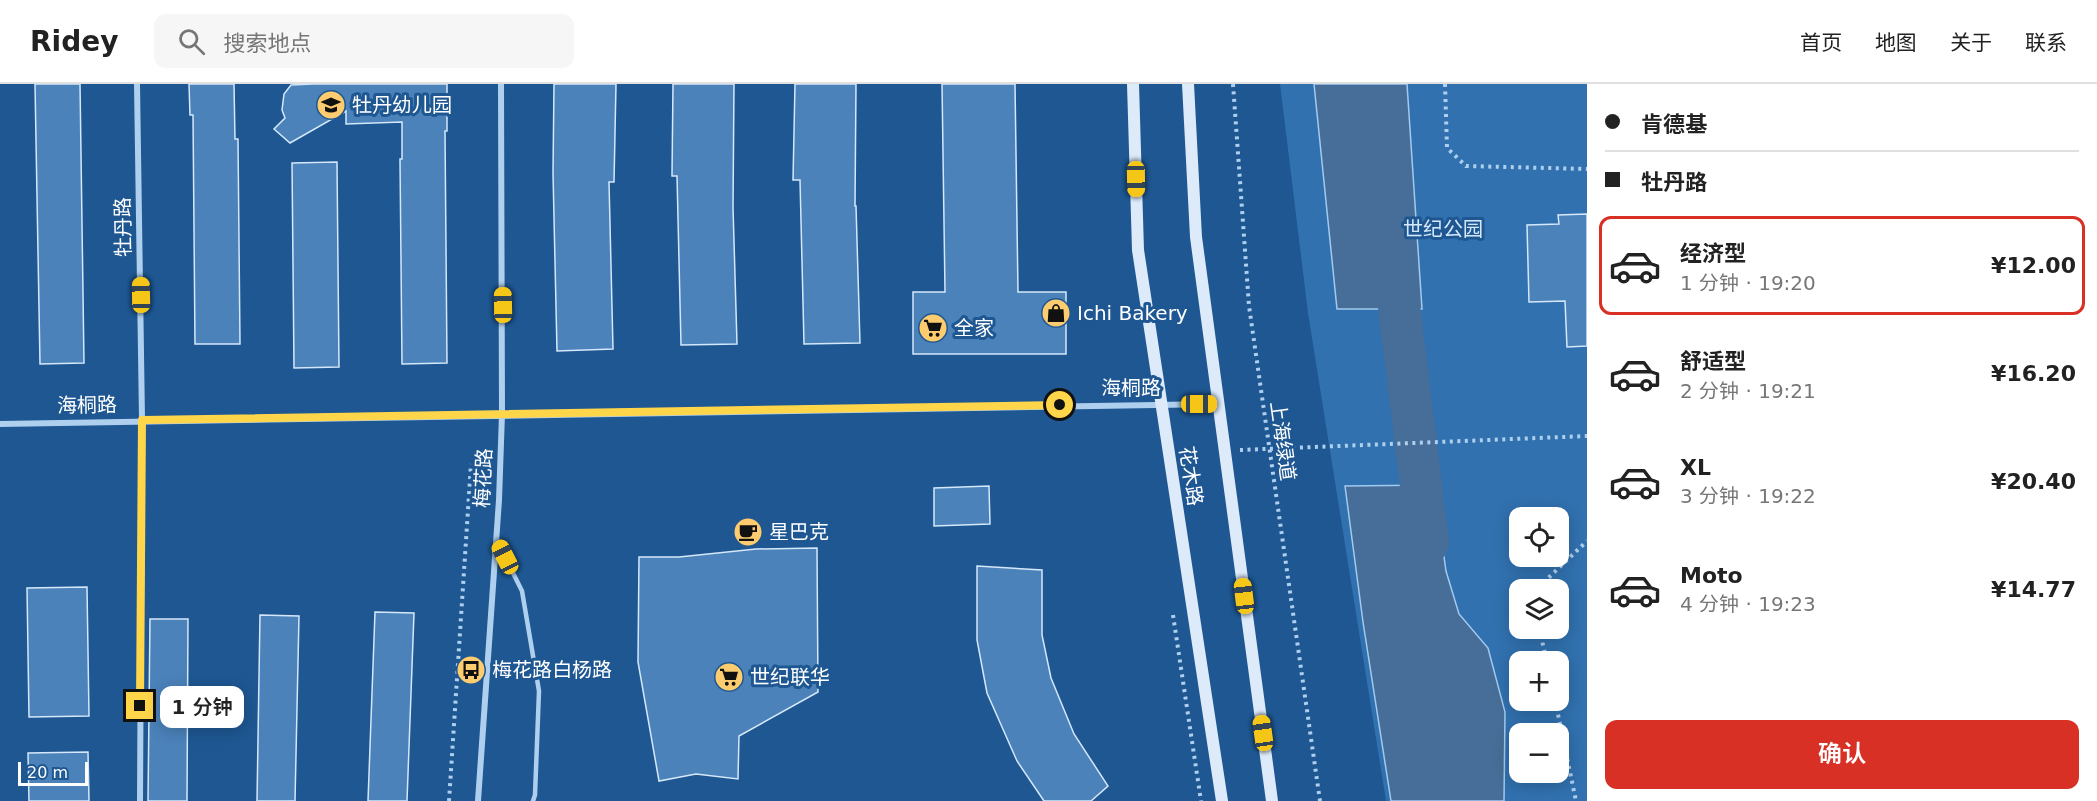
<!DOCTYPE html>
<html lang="zh">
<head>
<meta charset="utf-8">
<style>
	:root { --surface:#fff; --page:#f6f6f6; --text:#222; --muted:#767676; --line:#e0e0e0; --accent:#d93025 }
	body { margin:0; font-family:"DejaVu Sans","Noto Sans SC",sans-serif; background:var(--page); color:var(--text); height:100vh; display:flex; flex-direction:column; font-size:22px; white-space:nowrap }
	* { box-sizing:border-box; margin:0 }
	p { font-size:20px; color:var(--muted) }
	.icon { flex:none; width:33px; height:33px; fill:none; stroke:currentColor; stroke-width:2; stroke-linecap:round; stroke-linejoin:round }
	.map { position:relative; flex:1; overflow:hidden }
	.details { display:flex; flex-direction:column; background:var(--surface); width:510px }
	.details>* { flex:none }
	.hud { display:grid; align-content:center; height:132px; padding:0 18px; background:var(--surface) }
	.controls { position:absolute; left:1509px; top:423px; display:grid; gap:12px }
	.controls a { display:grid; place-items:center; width:60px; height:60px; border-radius:12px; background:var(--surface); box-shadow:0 3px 15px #0003; font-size:30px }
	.scale { position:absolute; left:18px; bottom:15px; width:70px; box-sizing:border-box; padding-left:6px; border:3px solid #fff; border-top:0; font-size:16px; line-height:21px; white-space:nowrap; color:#fff; -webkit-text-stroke:4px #1e5792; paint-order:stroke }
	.end { position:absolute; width:27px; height:27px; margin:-14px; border:8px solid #ffd54a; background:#111; box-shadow:0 0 0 3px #111 }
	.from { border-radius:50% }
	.bubble { position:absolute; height:42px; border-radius:12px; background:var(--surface); box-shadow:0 3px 15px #0003; font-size:20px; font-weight:600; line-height:42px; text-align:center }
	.car { position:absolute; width:18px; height:36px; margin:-18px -9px; border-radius:8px; box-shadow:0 0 4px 2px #0007; background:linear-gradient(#f5c518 24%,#345 0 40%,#f5c518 0 76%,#345 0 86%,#f5c518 0) }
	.hud b { display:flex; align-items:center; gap:21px; height:57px; font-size:22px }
	.hud b+b { border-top:2px solid var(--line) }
	.hud i { width:15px; height:15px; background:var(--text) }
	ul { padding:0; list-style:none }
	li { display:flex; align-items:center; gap:18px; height:99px; margin:0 12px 9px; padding:0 6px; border:3px solid transparent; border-radius:12px }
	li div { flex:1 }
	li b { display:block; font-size:22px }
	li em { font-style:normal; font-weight:600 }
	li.selected { border-color:var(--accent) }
	li>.icon { width:54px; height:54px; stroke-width:1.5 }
	.button { display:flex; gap:12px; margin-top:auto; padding:12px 18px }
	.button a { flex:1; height:69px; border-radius:12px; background:var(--accent); color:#fff; font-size:24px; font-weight:600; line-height:69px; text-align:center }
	header { display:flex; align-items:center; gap:36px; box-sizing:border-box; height:84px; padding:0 30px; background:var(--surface); border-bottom:2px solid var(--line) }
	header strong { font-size:28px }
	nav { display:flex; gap:33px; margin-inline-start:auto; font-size:21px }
	.search { width:420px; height:54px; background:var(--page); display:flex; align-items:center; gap:15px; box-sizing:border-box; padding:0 21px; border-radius:12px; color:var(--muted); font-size:22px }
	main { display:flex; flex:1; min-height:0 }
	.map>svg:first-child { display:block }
	.green { fill:#3171af; fill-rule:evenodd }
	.water { fill:#476e98; stroke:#a2caef; stroke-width:1.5 }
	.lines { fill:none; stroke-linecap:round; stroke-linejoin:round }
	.river { stroke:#476e98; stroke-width:42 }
	.building { fill:#4b82ba; stroke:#d5e8fa; stroke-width:1.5 }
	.path { stroke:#afcfee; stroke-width:4; stroke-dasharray:3 4.5; stroke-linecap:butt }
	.lane { stroke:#afcfee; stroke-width:4.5 }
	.street { stroke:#afcfee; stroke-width:6 }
	.secondary { stroke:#dceafa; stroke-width:12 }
	.route { stroke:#ffd54a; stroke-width:8 }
	.labels { text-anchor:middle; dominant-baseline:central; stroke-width:6; stroke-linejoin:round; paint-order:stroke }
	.poi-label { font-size:20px; fill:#fff; stroke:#1e5792; text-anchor:start }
	.street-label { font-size:20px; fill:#fff; stroke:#1e5792 }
	.park-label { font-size:20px; fill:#d5e8fa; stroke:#1e5792 }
</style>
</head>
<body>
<header>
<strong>Ridey</strong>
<div class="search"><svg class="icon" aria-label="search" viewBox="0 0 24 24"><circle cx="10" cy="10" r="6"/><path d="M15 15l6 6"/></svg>搜索地点</div>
<nav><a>首页</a><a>地图</a><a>关于</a><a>联系</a></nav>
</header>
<main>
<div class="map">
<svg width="1587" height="717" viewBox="0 0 1587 717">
	<rect width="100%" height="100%" fill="#1e5792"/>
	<path class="green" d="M1280,0H1587V717H1386L1308,229ZM1520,434H1558V472H1520ZM1520,506H1558V544H1520ZM1520,578H1558V616H1520ZM1520,650H1558V688H1520Z"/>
	<g class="water">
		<path d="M1314,0H1407L1422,225H1337Z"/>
		<path d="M1434,401L1446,487L1459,530L1488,564L1505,628L1504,717H1391L1363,538L1345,402Z"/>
	</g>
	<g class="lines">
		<path class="river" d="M1396,166L1397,206L1428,459"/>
	</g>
	<g class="building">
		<path d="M35,0H80L84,279L40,280Z"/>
		<path d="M189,0H234L235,55H238L240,260H195L193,31H190Z"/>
		<path d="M313,0H447V47H445L447,279L402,280L400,75H402V38L346,40V27L290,59L274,45L285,34L282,26L284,10L291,1Z"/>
		<path d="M554,0H616L614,98H609L613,265L557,267L553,89Z"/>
		<path d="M673,0H734L733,123L737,260L681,261L677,92H672Z"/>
		<path d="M795,0H856L855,122H856L860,259L804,260L800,96H793Z"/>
		<path d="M942,0H1015L1018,208H1066V270H913V208H945Z"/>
		<path d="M337,78L339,283L294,284L292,79Z"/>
		<path d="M1587,130V262L1567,263L1565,217L1529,218L1527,141L1559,140L1558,131Z"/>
		<path d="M989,402L990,440L934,442V404Z"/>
		<path d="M817,464L818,608L739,652L738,695L696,690L659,697L638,578L639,473H679L756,465Z"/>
		<path d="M977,482L1042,486V551L1051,594L1074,650L1108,702L1091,717H1044L1017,677L987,609L977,556Z"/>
		<path d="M87,503L89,632L29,633L27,504Z"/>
		<path d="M375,528L414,529L407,717H368Z"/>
		<path d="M260,531L299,532L295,717H257Z"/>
		<path d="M150,535H188L187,717H148Z"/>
		<path d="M88,668L89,717H29L28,669Z"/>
	</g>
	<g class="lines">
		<g class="path">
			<path d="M1233,0L1249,222L1320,717"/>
			<path d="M1445,0L1447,64L1466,82L1587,85"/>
			<path d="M1240,366L1587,352"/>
			<path d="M1542,506L1543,499L1587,457"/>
			<path d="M1173,531L1201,717"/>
			<path d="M1539,544L1547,578"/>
			<path d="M1555,616L1576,717"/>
			<path d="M449,717L471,380"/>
		</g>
		<path class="lane" d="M497,457L522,507L539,607L535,711L533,717"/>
		<g class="street">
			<path d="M137,0L142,336L140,717"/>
			<path d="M0,340L1218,320"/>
			<path d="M478,717L499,416L502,330L501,0"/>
		</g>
		<g class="secondary">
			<path d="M1133,0L1138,166L1222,717"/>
			<path d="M1188,0L1196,153L1272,717"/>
		</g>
	</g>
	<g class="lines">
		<path class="route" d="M140,622L142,336L1060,321"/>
	</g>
	<defs>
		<g id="school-disc" transform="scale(1.5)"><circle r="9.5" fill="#fccc6e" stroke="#1e5792"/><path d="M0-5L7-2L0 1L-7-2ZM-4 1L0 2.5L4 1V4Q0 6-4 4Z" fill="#111"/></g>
		<g id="shop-disc" transform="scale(1.5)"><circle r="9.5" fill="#fccc6e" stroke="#1e5792"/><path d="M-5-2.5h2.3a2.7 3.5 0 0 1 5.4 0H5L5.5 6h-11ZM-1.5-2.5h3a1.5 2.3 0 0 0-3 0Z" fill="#111"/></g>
		<g id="supermarket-disc" transform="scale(1.5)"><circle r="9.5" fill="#fccc6e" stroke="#1e5792"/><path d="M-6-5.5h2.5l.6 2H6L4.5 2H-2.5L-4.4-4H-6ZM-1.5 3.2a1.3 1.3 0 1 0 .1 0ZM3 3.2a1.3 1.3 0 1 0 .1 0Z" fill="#111"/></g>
		<g id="cafe-disc" transform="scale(1.5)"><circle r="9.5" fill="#fccc6e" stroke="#1e5792"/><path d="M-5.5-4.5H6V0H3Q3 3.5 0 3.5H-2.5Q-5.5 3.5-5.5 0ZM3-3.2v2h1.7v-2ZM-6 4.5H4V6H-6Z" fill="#111"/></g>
		<g id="bus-disc" transform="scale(1.5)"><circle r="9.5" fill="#fccc6e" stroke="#1e5792"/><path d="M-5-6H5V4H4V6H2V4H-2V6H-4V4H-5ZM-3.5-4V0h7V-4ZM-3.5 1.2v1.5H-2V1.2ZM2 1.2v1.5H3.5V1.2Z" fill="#111"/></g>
	</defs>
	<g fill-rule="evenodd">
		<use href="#school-disc" x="331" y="21"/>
		<use href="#shop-disc" x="1056" y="229"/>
		<use href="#supermarket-disc" x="933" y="244"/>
		<use href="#cafe-disc" x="748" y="448"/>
		<use href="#bus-disc" x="471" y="586"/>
		<use href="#supermarket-disc" x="729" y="593"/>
	</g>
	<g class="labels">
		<g class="poi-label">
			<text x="352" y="21">牡丹幼儿园</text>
			<text x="1077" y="229">Ichi Bakery</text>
			<text x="954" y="244">全家</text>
			<text x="769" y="448">星巴克</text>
			<text x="492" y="586">梅花路白杨路</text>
			<text x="750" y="593">世纪联华</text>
		</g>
		<g class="street-label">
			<text transform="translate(123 143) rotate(-91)">牡丹路</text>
			<text x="1131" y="304">海桐路</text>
			<text transform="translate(87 321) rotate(-1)">海桐路</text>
			<text transform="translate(1283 357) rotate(82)">上海绿道</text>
			<text transform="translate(1191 392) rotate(81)">花木路</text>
			<text transform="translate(483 394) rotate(-87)">梅花路</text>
		</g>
		<g class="park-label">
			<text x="1443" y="145">世纪公园</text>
		</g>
	</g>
</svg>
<div class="controls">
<a><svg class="icon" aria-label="locate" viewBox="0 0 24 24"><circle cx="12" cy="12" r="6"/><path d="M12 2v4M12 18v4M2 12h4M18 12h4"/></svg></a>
<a><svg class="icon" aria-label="layers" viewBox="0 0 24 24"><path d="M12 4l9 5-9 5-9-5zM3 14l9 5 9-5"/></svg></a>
<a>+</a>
<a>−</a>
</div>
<div class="scale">20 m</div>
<i class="end from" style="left:1060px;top:321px"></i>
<i class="end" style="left:140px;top:622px"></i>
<div class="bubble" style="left:160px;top:602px;width:84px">1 分钟</div>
<i class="car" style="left:1136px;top:95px;rotate:179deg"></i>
<i class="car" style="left:141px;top:211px;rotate:359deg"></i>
<i class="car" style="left:503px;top:221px;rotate:359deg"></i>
<i class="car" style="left:1199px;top:320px;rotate:90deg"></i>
<i class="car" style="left:505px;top:473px;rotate:333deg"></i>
<i class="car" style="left:1244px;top:512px;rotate:353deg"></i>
<i class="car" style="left:1263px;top:649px;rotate:352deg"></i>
</div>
<section class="details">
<div class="hud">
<b><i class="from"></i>肯德基</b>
<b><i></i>牡丹路</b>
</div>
<ul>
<li class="selected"><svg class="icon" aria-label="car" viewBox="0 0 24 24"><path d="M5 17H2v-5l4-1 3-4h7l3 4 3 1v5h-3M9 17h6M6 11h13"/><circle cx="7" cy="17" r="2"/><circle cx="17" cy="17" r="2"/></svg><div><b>经济型</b><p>1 分钟 · 19:20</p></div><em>¥12.00</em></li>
<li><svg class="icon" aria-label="car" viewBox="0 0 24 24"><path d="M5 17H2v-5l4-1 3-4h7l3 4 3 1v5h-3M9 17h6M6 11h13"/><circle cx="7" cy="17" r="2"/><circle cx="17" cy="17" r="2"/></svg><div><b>舒适型</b><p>2 分钟 · 19:21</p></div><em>¥16.20</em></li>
<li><svg class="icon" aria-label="car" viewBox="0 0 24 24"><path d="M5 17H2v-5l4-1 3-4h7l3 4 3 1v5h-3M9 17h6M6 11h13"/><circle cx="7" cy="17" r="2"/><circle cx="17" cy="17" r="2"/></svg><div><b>XL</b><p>3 分钟 · 19:22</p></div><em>¥20.40</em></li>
<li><svg class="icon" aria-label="car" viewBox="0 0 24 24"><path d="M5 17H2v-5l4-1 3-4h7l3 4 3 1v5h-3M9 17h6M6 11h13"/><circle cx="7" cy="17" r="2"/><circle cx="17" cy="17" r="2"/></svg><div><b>Moto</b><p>4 分钟 · 19:23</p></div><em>¥14.77</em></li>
</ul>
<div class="button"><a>确认</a></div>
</section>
</main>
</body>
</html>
